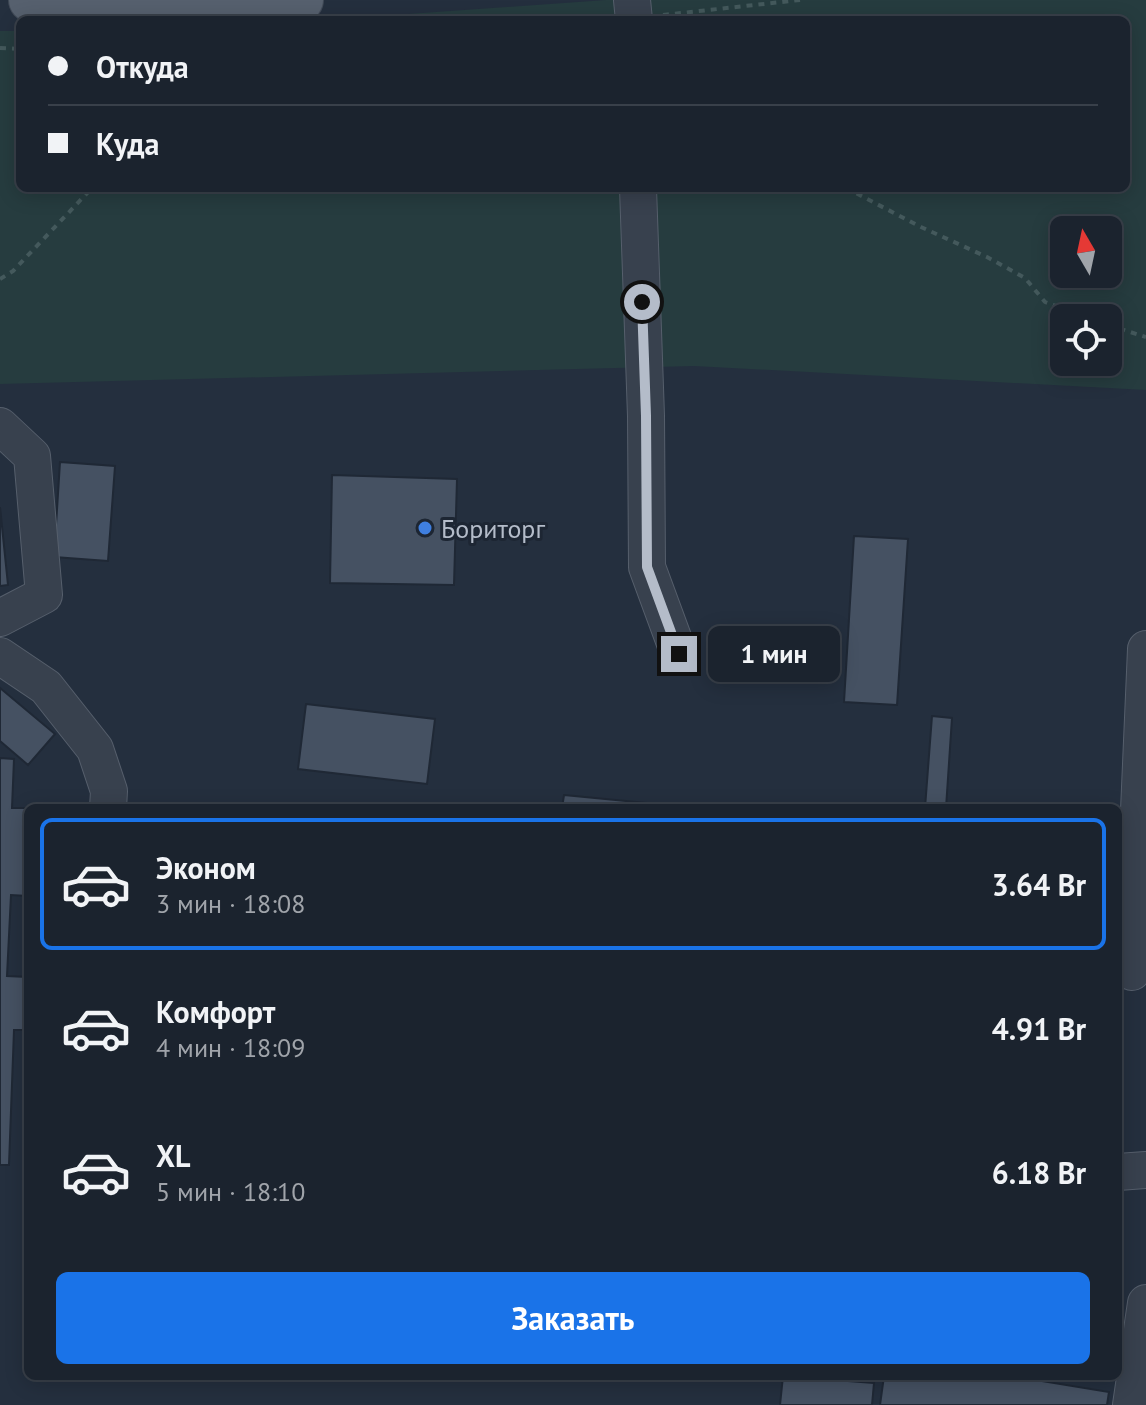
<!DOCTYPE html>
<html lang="ru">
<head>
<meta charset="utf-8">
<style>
	:root { --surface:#1b232e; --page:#242b36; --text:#f1f3f6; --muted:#a0a4aa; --line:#39404a; --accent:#1a73e8 }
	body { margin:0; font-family:"PT Sans",sans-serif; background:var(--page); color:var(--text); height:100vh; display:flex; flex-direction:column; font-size:30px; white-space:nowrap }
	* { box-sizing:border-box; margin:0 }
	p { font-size:26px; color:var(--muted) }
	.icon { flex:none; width:44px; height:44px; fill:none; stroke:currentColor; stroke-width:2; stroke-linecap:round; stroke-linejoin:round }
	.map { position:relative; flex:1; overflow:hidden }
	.panel { position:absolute; left:24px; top:804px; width:1098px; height:576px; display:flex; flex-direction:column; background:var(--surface); border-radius:12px; box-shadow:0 4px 20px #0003,0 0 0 2px var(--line) }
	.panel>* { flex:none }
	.guide { position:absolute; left:16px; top:16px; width:1114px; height:176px; border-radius:12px; box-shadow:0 4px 20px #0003,0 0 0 2px var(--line); display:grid; align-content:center; height:176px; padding:0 32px; background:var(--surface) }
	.needle { width:52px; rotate:351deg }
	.fabs { position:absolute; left:1050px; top:216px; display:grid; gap:16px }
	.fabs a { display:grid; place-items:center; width:72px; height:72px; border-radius:12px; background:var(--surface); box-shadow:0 4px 20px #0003,0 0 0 2px var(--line); font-size:40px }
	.end { position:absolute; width:36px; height:36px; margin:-18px; border:10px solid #b4bcc9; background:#111; box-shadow:0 0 0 4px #111 }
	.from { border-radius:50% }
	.bubble { position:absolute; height:56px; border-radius:12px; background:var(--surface); box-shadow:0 4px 20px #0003,0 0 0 2px var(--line); font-size:26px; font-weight:700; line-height:56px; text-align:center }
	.guide b { display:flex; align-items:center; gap:28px; height:76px; font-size:30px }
	.guide b+b { border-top:2px solid var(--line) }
	.guide i { width:20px; height:20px; background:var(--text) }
	ul { padding:14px 0 0; list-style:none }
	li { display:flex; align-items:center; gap:24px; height:132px; margin:0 16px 12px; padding:0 16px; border:4px solid transparent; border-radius:12px }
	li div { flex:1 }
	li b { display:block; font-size:30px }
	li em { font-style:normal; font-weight:700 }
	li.active { border-color:var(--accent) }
	li>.icon { width:72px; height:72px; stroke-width:1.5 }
	.button { display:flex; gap:16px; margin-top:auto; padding:16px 32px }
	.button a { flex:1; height:92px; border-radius:12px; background:var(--accent); color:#fff; font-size:32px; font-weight:700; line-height:92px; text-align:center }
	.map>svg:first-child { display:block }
	.green { fill:#263c3f; fill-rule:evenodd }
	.building { fill:#455162; stroke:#1f2835; stroke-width:2 }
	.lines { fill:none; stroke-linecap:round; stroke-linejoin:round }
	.minor-casing { stroke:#565f6c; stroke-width:38 }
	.major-casing { stroke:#414a57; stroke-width:46 }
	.path { stroke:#44595c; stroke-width:4; stroke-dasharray:6 6; stroke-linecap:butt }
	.minor { stroke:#38414e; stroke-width:36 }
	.major { stroke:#56606e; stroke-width:44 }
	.route { stroke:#b4bcc9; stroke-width:10 }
	.shop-dot { fill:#3f7fe0; stroke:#1d2633; stroke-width:3 }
	.labels { text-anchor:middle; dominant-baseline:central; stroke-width:6; stroke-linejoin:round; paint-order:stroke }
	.poi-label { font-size:26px; fill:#b4bcc9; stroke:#1d2633; text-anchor:start }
</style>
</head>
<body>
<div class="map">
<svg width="1146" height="1405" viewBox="0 0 1146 1405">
	<rect width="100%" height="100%" fill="#242f3e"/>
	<path class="green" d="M606,0H1146V390L694,366L0,384V31H20V188H1126V20H324ZM1064,230H1108V274H1064ZM1064,318H1108V362H1064Z"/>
	<g class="building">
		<path d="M60,462L115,466L108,561L54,557Z"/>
		<path d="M332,475L457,479L454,585L330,583Z"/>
		<path d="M0,507L8,585L0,586Z"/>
		<path d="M854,536L908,539L897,705L844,702Z"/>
		<path d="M0,688L55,734L28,765L0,741Z"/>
		<path d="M306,704L435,719L427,784L298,769Z"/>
		<path d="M932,716L952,718L946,808H925Z"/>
		<path d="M0,758L14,759L12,808H28V896L11,895L7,976L28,977V1030H14L9,1165H0Z"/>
		<path d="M564,795L698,808H562Z"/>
		<path d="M783,1376L874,1383L872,1405H780Z"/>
		<path d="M884,1376H1011L1109,1392L1107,1405H880Z"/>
	</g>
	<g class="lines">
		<g class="minor-casing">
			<g id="minor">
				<path d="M632,0L634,20"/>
				<path d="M638,188L646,416L647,567L679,654"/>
				<path d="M0,426L32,456L44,595L0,618"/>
				<path d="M0,656L46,687L95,749L109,791L108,808"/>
				<path d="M1132,972L1146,649"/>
				<path d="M1118,1172L1146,1170"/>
				<path d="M1131,1405L1146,1303"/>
			</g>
		</g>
		<g class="major-casing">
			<path id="major" d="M31,0L92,3H271L301,0"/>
		</g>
		<g class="path">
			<path d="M663,15L800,0"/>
			<path d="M0,48L20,49"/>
			<path d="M846,188L921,227L987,257L1025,278L1045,302L1088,318"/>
			<path d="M0,279L13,271L92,188"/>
			<path d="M1108,325L1146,337"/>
		</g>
		<use href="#minor" class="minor"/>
		<use href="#major" class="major"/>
	</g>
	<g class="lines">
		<path class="route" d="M642,302L646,416L647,567L679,654"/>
	</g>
	<circle class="shop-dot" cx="425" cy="528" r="8"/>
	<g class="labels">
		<g class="poi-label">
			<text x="441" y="528">Бориторг</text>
		</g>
	</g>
</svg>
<div class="fabs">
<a><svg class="needle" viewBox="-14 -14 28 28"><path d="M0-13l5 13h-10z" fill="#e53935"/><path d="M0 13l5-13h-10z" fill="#a0a4aa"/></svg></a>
<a><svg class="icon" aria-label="locate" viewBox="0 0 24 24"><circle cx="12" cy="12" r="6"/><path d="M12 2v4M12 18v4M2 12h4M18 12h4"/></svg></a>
</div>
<i class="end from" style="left:642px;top:302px"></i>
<i class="end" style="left:679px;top:654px"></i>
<div class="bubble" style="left:708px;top:626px;width:132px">1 мин</div>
<div class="guide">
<b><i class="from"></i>Откуда</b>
<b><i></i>Куда</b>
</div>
<section class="panel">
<ul>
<li class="active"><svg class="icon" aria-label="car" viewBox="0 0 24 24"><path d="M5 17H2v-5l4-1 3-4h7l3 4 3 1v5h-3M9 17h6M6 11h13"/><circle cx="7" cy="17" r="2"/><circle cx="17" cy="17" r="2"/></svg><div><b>Эконом</b><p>3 мин · 18:08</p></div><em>3.64 Br</em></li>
<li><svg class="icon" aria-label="car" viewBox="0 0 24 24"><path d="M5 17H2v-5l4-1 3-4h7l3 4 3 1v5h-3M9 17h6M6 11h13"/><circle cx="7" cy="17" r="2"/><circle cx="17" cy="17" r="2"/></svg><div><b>Комфорт</b><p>4 мин · 18:09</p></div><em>4.91 Br</em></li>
<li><svg class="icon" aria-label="car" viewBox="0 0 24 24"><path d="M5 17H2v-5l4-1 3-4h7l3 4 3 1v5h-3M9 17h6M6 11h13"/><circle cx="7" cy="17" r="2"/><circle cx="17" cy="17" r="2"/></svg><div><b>XL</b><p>5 мин · 18:10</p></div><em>6.18 Br</em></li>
</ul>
<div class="button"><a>Заказать</a></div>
</section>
</div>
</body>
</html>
